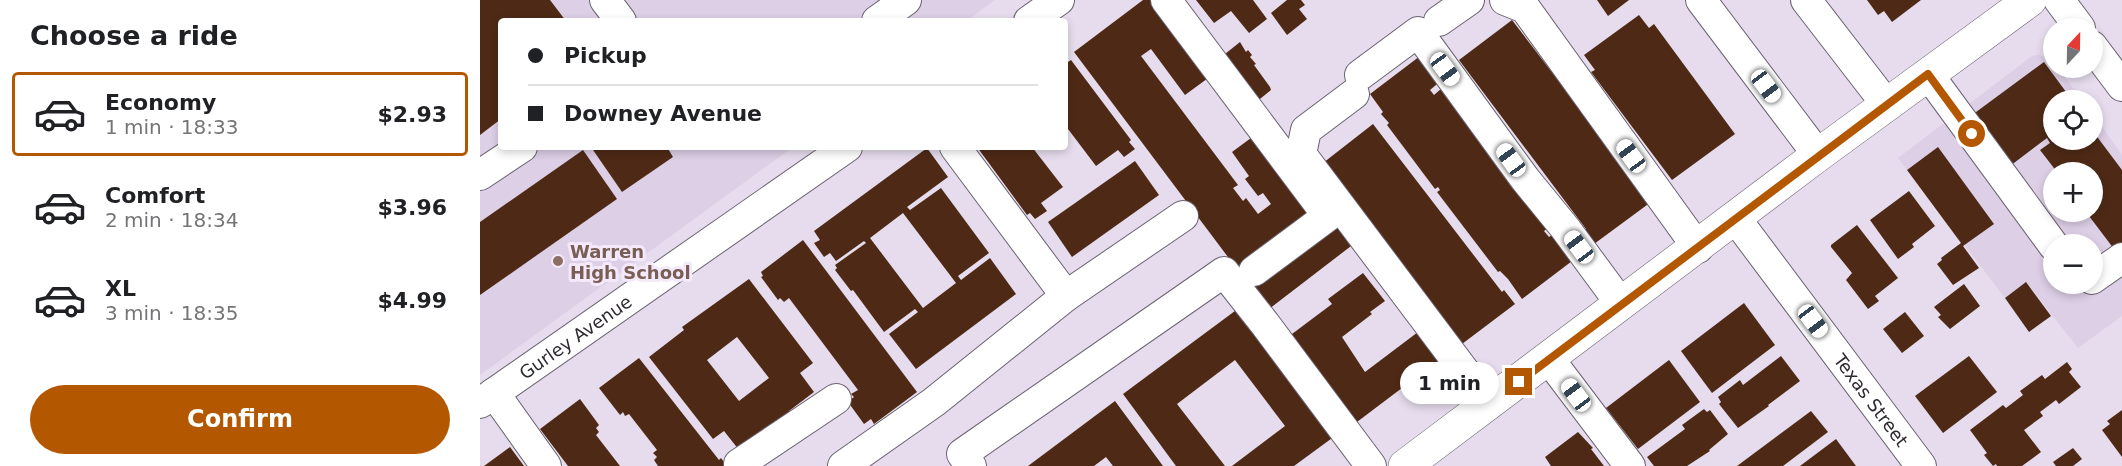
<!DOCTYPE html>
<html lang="en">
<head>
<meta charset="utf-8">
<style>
	:root { --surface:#fff; --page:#f6f6f6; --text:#202124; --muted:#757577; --line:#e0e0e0; --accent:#b45701 }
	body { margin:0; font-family:"DejaVu Sans",sans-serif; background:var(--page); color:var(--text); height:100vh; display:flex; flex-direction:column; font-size:22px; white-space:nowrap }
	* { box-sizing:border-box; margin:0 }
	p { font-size:20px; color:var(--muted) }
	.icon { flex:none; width:33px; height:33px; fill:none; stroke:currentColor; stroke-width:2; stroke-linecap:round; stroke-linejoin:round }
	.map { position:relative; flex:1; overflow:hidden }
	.details { display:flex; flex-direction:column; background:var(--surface); width:480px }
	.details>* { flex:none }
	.banner { position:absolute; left:18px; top:18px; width:570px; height:132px; border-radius:6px; box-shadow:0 3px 9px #0003; display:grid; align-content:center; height:132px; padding:0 30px; background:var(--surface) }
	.needle { width:39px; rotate:22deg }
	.controls { position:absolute; left:1563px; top:18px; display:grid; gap:12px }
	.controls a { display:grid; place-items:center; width:60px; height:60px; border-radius:50%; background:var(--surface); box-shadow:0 3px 9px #0003; font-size:30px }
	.end { position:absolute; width:27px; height:27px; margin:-14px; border:8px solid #b45701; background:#fff; box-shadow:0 0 0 3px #fff }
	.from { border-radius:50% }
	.bubble { position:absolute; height:42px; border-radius:21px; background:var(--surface); box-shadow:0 3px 9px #0003; font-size:20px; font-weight:700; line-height:42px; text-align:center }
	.car { position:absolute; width:18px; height:36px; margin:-18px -9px; border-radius:8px; box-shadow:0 0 4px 2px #0007; background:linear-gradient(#fff 24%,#345 0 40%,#fff 0 76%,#345 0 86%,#fff 0) }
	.banner b { display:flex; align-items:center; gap:21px; height:57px; font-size:22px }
	.banner b+b { border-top:2px solid var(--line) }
	.banner i { width:15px; height:15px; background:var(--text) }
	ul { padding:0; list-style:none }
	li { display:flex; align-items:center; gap:18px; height:84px; margin:0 12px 9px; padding:0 18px; border:3px solid transparent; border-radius:6px }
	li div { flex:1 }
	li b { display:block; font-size:22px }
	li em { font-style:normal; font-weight:700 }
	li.current { border-color:var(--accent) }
	li>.icon { width:54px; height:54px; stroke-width:1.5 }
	h2 { padding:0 30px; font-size:27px; line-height:72px }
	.primary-button { display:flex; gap:12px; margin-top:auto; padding:12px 30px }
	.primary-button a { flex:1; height:69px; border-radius:36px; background:var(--accent); color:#fff; font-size:24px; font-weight:700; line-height:69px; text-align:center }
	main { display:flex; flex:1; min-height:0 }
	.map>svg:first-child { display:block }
	.built { fill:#ddcfe6; fill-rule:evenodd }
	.building { fill:#4e2a16; fill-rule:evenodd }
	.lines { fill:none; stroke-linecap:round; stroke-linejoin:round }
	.minor-casing { stroke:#6a6270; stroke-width:32 }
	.major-casing { stroke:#6a6270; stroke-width:34 }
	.minor { stroke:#fff; stroke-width:30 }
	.major { stroke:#fff; stroke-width:33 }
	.route { stroke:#b45701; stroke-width:8 }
	.education-dot { fill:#8d6e63; stroke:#f4e9fa; stroke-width:2 }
	.labels { text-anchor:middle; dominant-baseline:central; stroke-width:6; stroke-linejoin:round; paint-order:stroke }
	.education-label { font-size:18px; font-weight:bold; fill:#785e54; stroke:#f4e9fa; text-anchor:start }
	.street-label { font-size:18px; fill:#2e2a30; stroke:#f4e9fa }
</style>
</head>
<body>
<main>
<section class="details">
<h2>Choose a ride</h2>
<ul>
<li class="current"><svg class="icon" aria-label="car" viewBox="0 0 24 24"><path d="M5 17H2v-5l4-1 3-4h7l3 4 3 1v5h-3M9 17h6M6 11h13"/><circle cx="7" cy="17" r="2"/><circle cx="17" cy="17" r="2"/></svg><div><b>Economy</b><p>1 min · 18:33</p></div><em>$2.93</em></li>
<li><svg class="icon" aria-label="car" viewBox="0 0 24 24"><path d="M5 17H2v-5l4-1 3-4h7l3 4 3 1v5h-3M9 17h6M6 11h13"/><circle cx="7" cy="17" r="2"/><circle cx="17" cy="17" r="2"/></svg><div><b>Comfort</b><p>2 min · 18:34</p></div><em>$3.96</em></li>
<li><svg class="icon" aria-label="car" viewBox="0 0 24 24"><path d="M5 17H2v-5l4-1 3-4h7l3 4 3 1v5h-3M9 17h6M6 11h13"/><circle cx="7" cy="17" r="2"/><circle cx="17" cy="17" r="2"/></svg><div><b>XL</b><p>3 min · 18:35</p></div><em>$4.99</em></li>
</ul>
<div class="primary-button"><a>Confirm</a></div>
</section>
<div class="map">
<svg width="1642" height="466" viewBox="0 0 1642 466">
	<rect width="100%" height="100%" fill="#e6dced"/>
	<g class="built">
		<path d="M0,0H515L486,21H21V147H313L0,375Z"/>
		<path d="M1558,55L1570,58L1573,61L1574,68H1578L1602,100H1574V140H1612L1613,114L1642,155V316L1598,348L1546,282L1525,298L1418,158L1552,56ZM1574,172H1612V212H1574ZM1574,244H1612V284H1574Z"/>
	</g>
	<g class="building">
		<path d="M0,0H70L86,21H21V119L0,135Z"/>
		<path d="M663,0H680L735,73L705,95L671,49L661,56L758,185L753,188L763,201L766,198L778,214L791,204L783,193L778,196L765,179L769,176L752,152L771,138L840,213L760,273L594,52Z"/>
		<path d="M716,0H773L787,19L769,33L751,11L734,23Z"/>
		<path d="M807,0H821L825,5L819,9L827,19L807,35L791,13Z"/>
		<path d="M1117,0H1149L1128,16Z"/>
		<path d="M1387,0H1441L1412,22L1404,11L1398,15Z"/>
		<path d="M1159,15L1169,28L1174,24L1255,134L1192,180L1111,72L1115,70L1104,55Z"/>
		<path d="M1032,20L1171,202L1114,244L1104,231L1106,229L979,60Z"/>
		<path d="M760,42L766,52L768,50L772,55L770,57L776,64L774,65L790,87L791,90L775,103L740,58Z"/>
		<path d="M944,53L963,79L950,90L954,95L962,88L1068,228L1064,231L1069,237L1076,232L1096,258L1042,299L1028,279L1020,271L1018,272L957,192L960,190L958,187L955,189L907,125L909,123L901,114L903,112L890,94Z"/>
		<path d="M591,60L651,140L649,142L655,149L644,157L638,150L616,166L585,125V64Z"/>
		<path d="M1564,62L1592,100H1574V140H1612V130L1642,170V243L1634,249L1606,212H1612V172H1577L1560,150L1570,143L1567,138L1530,166L1492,115Z"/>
		<path d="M893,124L1022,292L1024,290L1035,304L978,347L843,163Z"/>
		<path d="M111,147H187L193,157L142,192Z"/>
		<path d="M497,147H552L583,187L561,203L567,211L555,219L550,213L547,215Z"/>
		<path d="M1458,147L1514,224L1483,246L1499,268L1473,285L1457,264L1462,260L1461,258L1481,243L1427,170Z"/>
		<path d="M447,148L468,177L427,207L430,210L461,188L509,253L478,276L481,280L510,258L536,294L436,369L409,334L438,312L435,309L404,332L373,290L371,291L355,270L357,268L355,265L386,243L384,241L356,261L350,253L344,257L334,243L340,240L334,231ZM423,213L476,283L443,308L390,238Z"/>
		<path d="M103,150L137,199L0,295V222Z"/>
		<path d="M655,161L679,195L592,257L568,222Z"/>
		<path d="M1429,191L1455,226L1432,244L1434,247L1418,259L1390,220Z"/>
		<path d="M859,222L875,243L785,312L769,291Z"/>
		<path d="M1377,225L1418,278L1395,296L1399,301L1388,309L1366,280L1372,273L1351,247V245Z"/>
		<path d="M323,240L437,392L394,424L391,419L384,424L368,402L374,397L371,394L378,390L309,298L304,302L300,298L298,300L281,277L283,276L281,272Z"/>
		<path d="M883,273L905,301L890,312L892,314L862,337L885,372L938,332L959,360L873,425L808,337L852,304L848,299Z"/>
		<path d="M269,279L333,363L320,373L334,392L309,411L311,414L259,450L244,431L233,439L169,357L204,330L202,327ZM257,337L289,378L259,401L227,360Z"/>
		<path d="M1546,282L1571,316L1549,332L1525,298Z"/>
		<path d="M1484,284L1500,306L1470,329L1458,317L1461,315L1454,307Z"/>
		<path d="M1264,303L1295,345L1232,393L1201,351Z"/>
		<path d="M763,305L859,433L814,466H752L805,426L755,360L697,404L745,466H696L643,394Z"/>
		<path d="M1425,312L1444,336L1422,353L1403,329Z"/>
		<path d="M1301,356L1320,381L1288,405L1289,406L1258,428L1239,404L1241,402L1238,397L1260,380L1263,385Z"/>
		<path d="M1489,356L1517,392L1463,433L1435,396Z"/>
		<path d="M159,358L239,460L241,458L247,466H178L174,460L177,457L173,453L177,450L149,414L145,416L143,412L140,415L119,388Z"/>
		<path d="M1189,360L1220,402L1158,449L1126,408Z"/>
		<path d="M1587,362L1592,369L1589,372L1601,387L1579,404L1576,400L1560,412L1563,416L1544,430L1561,452L1542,466H1517L1516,464L1513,466L1504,455L1507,453L1490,430L1523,405L1526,408L1543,395L1540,391L1562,375L1565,379Z"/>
		<path d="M100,399L119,425L116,428L119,432L116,435L140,466H88L60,429Z"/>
		<path d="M635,401L683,466H633L626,457L614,466H548Z"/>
		<path d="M1224,409L1227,412L1230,410L1248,434L1229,450L1230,451L1207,466H1174L1167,457L1205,429L1202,425Z"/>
		<path d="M1642,410V457L1622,430L1630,424L1627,421Z"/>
		<path d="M1331,411L1348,432L1303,466H1257Z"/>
		<path d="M1098,432L1113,448L1111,449L1124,466H1071L1065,457Z"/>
		<path d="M1356,439L1376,466H1320Z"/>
		<path d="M30,447L44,466H4Z"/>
		<path d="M1593,448L1602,459L1593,466H1576L1573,462Z"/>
	</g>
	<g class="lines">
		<g class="minor-casing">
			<g id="minor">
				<path d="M125,0L141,21"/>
				<path d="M686,0L848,216L774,271"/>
				<path d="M1025,0L1045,8L1218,248"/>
				<path d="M1221,0L1338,155"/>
				<path d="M1326,0L1407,105"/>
				<path d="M1579,0L1600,28"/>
				<path d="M397,21L426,0"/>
				<path d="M549,21L579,0"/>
				<path d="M959,21L989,0"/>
				<path d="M1612,46L1642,86"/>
				<path d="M1448,74L1574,246"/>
				<path d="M880,75L938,32L1045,179L1085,228L1141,304"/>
				<path d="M874,94L826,130L821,154L1009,404"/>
				<path d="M475,147L586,296"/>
				<path d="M0,175L42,147"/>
				<path id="s1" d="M1256,219L1441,466"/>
				<path d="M1612,279L1642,258"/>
				<path d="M1069,359L1150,466"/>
				<path d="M14,393L66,466"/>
				<path id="s2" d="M0,403L367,147"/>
				<path d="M260,466L259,464L356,399"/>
				<path d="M363,466L454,402L586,296L703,216"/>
				<path d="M491,466L482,454L744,272L785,324L891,466"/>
			</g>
		</g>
		<g class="major-casing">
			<path id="major" d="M925,466L1338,155L1550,0"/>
		</g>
		<use href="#minor" class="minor"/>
		<use href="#major" class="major"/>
	</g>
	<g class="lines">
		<path class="route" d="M1039,382L1448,74L1492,134"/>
	</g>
	<circle class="education-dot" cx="78" cy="261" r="6"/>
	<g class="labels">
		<g class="education-label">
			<text x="90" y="251">Warren<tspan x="90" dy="21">High School</tspan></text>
		</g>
		<g class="street-label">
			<text stroke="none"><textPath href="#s2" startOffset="116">Gurley Avenue</textPath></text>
			<text stroke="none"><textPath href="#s1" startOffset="226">Texas Street</textPath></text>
		</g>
	</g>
</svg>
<div class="controls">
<a><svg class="needle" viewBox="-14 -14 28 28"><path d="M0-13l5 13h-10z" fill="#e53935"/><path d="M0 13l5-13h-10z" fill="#757577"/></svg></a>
<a><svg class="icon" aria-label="locate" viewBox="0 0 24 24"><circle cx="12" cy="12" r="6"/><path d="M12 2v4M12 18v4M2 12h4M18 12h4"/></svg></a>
<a>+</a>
<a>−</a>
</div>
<i class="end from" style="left:1492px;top:134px"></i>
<i class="end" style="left:1039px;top:382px"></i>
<div class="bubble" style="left:920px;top:362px;width:99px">1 min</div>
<i class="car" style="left:965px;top:69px;rotate:144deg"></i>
<i class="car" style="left:1286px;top:86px;rotate:143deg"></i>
<i class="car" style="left:1151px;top:156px;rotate:324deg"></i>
<i class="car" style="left:1031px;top:160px;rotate:324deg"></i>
<i class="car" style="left:1099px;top:247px;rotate:323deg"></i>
<i class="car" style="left:1333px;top:321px;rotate:143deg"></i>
<i class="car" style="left:1096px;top:395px;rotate:323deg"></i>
<div class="banner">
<b><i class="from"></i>Pickup</b>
<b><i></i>Downey Avenue</b>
</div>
</div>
</main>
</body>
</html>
